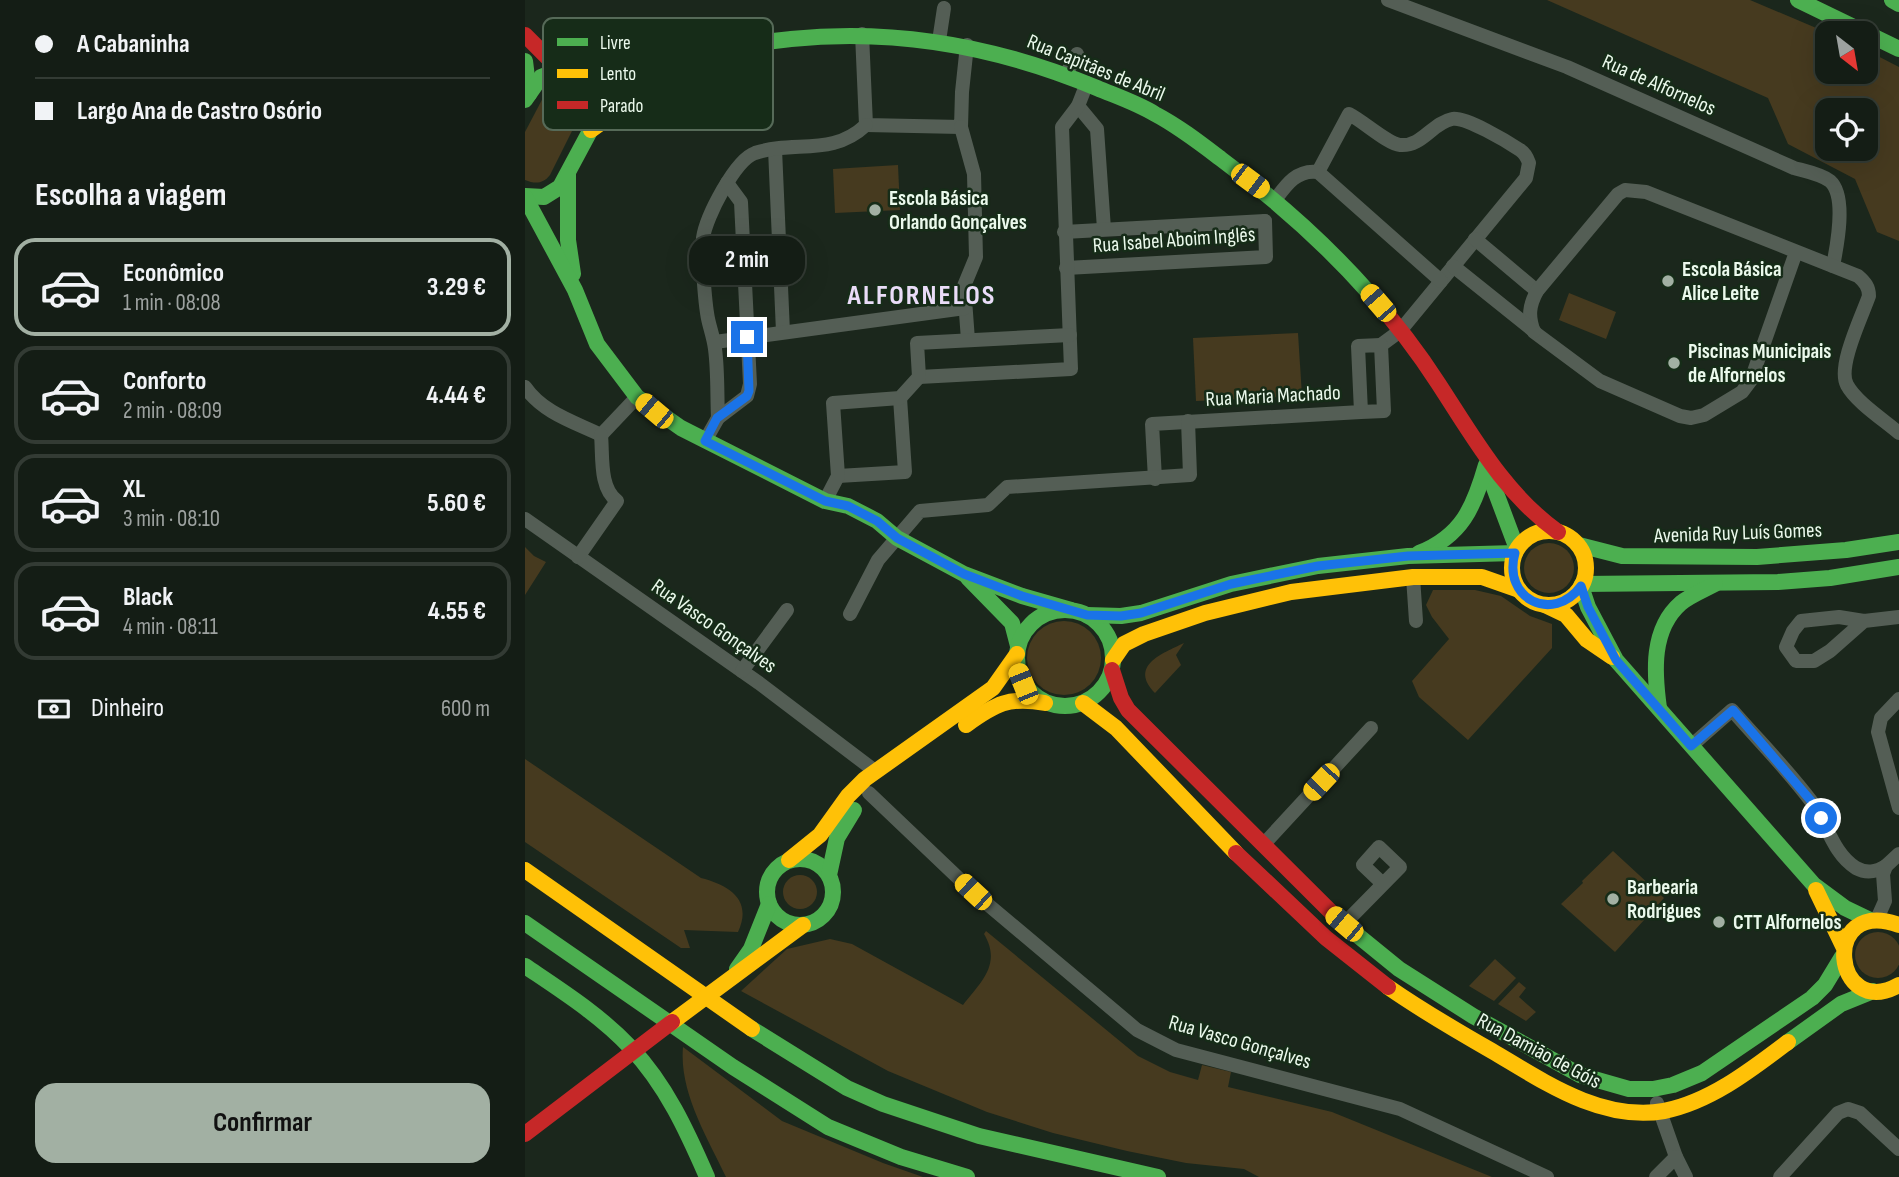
<!DOCTYPE html>
<html lang="pt">
<head>
<meta charset="utf-8">
<style>
	:root { --surface:#141d15; --page:#212a22; --text:#f1f3f6; --muted:#9da2a0; --line:#333b34; --accent:#a2b0a3 }
	body { margin:0; font-family:"Sofia Sans Condensed",sans-serif; background:var(--page); color:var(--text); height:100vh; display:flex; flex-direction:column; font-size:26px; white-space:nowrap }
	* { box-sizing:border-box; margin:0 }
	p { font-size:23px; color:var(--muted) }
	.icon { flex:none; width:38px; height:38px; fill:none; stroke:currentColor; stroke-width:2; stroke-linecap:round; stroke-linejoin:round }
	.map { position:relative; flex:1; overflow:hidden }
	.panel { display:flex; flex-direction:column; background:var(--surface); width:525px }
	.panel>* { flex:none }
	.guide { display:grid; align-content:center; height:154px; padding:0 35px; background:var(--surface) }
	.needle { width:46px; rotate:149deg }
	.fabs { position:absolute; left:1290px; top:21px; display:grid; gap:14px }
	.fabs a { display:grid; place-items:center; width:63px; height:63px; border-radius:14px; background:var(--surface); box-shadow:0 7px 28px #0002,0 0 0 2px var(--line); font-size:35px }
	.end { position:absolute; width:32px; height:32px; margin:-16px; border:9px solid #1a73e8; background:#fff; box-shadow:0 0 0 4px #fff }
	.from { border-radius:50% }
	.bubble { position:absolute; height:49px; border-radius:21px; background:var(--surface); box-shadow:0 7px 28px #0002,0 0 0 2px var(--line); font-size:23px; font-weight:700; line-height:49px; text-align:center }
	.car { position:absolute; width:21px; height:42px; margin:-21px -10px; border-radius:9px; box-shadow:0 0 5px 2px #0007; background:linear-gradient(#f5c518 24%,#345 0 40%,#f5c518 0 76%,#345 0 86%,#f5c518 0) }
	.guide b { display:flex; align-items:center; gap:24px; height:66px; font-size:26px }
	.guide b+b { border-top:2px solid var(--line) }
	.guide i { width:18px; height:18px; background:var(--text) }
	ul { padding:0; list-style:none }
	li { display:flex; align-items:center; gap:21px; height:98px; margin:0 14px 10px; padding:0 21px; border:4px solid var(--line); border-radius:21px }
	li div { flex:1 }
	li b { display:block; font-size:26px }
	li em { font-style:normal; font-weight:700 }
	li.active { border-color:var(--accent) }
	li>.icon { width:63px; height:63px; stroke-width:1.5 }
	h2 { padding:0 35px; font-size:32px; line-height:84px }
	.pay { display:flex; align-items:center; gap:18px; height:77px; padding:0 35px; font-size:26px }
	.pay p { margin-inline-start:auto }
	.primary-button { display:flex; gap:14px; margin-top:auto; padding:14px 35px }
	.primary-button a { flex:1; height:80px; border-radius:21px; background:var(--accent); color:#111; font-size:28px; font-weight:700; line-height:80px; text-align:center }
	main { display:flex; flex:1; min-height:0 }
	.map>svg:first-child { display:block }
	.green { fill:#463a1f; fill-rule:evenodd }
	.lines { fill:none; stroke-linecap:round; stroke-linejoin:round }
	.street { stroke:#545e55; stroke-width:14 }
	.fast { stroke:#4caf50; stroke-width:16 }
	.slow { stroke:#ffc107; stroke-width:16 }
	.jam { stroke:#c62828; stroke-width:16 }
	.route { stroke:#1a73e8; stroke-width:9 }
	.poi-dot { fill:#a2b0a3; stroke:#162c18; stroke-width:2.5 }
	.labels { text-anchor:middle; dominant-baseline:central; stroke-width:5; stroke-linejoin:round; paint-order:stroke }
	.street-label { font-size:21px; fill:#ebf9ec; stroke:#162c18 }
	.poi-label { font-size:21px; font-weight:bold; fill:#ebf9ec; stroke:#162c18; text-anchor:start }
	.district-label { font-size:28px; font-weight:bold; letter-spacing:2px; fill:#eadcf8; stroke:#162c18 }
	.key { fill:#162c18; stroke:#566a58; stroke-width:2 }
	.key-label { font-size:19px; fill:#ebf9ec }
</style>
</head>
<body>
<main>
<section class="panel">
<div class="guide">
<b><i class="from"></i>A Cabaninha</b>
<b><i></i>Largo Ana de Castro Osório</b>
</div>
<h2>Escolha a viagem</h2>
<ul>
<li class="active"><svg class="icon" aria-label="car" viewBox="0 0 24 24"><path d="M5 17H2v-5l4-1 3-4h7l3 4 3 1v5h-3M9 17h6M6 11h13"/><circle cx="7" cy="17" r="2"/><circle cx="17" cy="17" r="2"/></svg><div><b>Econômico</b><p>1 min · 08:08</p></div><em>3.29 €</em></li>
<li><svg class="icon" aria-label="car" viewBox="0 0 24 24"><path d="M5 17H2v-5l4-1 3-4h7l3 4 3 1v5h-3M9 17h6M6 11h13"/><circle cx="7" cy="17" r="2"/><circle cx="17" cy="17" r="2"/></svg><div><b>Conforto</b><p>2 min · 08:09</p></div><em>4.44 €</em></li>
<li><svg class="icon" aria-label="car" viewBox="0 0 24 24"><path d="M5 17H2v-5l4-1 3-4h7l3 4 3 1v5h-3M9 17h6M6 11h13"/><circle cx="7" cy="17" r="2"/><circle cx="17" cy="17" r="2"/></svg><div><b>XL</b><p>3 min · 08:10</p></div><em>5.60 €</em></li>
<li><svg class="icon" aria-label="car" viewBox="0 0 24 24"><path d="M5 17H2v-5l4-1 3-4h7l3 4 3 1v5h-3M9 17h6M6 11h13"/><circle cx="7" cy="17" r="2"/><circle cx="17" cy="17" r="2"/></svg><div><b>Black</b><p>4 min · 08:11</p></div><em>4.55 €</em></li>
</ul>
<div class="pay"><svg class="icon" aria-label="cash" viewBox="0 0 24 24"><path d="M3 7h18v10H3z"/><circle cx="12" cy="12" r="2"/></svg>Dinheiro<p>600 m</p></div>
<div class="primary-button"><a>Confirmar</a></div>
</section>
<div class="map">
<svg width="1374" height="1177" viewBox="0 0 1374 1177">
	<rect width="100%" height="100%" fill="#1b271c"/>
	<g class="green">
		<path d="M1022,0H1225L1303,33L1302,72H1340L1341,50L1374,67V241L1352,232L1330,179L1263,144L1243,98ZM1302,110H1340V149H1302Z"/>
		<path d="M33,87L53,95L58,109L25,175C18,184 10,184 0,180V132L20,94L25,89Z"/>
		<path d="M373,165L375,210L310,213L308,169Z"/>
		<path d="M1044,293L1091,312L1081,339L1034,320Z"/>
		<path d="M773,333L777,396L671,401L668,338Z"/>
		<circle cx="1024" cy="568" r="25"/>
		<path d="M0,547L9,556L21,562L0,595Z"/>
		<path d="M908,590H950L976,596L1005,616L1027,624V648L943,740L894,697L887,681L924,639L907,617L901,605Z"/>
		<circle cx="539" cy="658" r="37"/>
		<path d="M659,643L651,655L656,665L630,693C604,666 636,654 659,643Z"/>
		<path d="M0,759L176,878C204,885 228,900 213,932L159,930L165,948H156L0,842Z"/>
		<path d="M1088,851L1139,898L1090,952L1036,904L1058,883L1057,881Z"/>
		<circle cx="275" cy="892" r="17"/>
		<path d="M461,931L613,1056L645,1072L673,1080L677,1065L706,1072L703,1087L807,1112L967,1177H734L719,1169L661,1163L602,1151L528,1133L462,1112L363,1071L216,991L262,949L305,939L327,944L438,1005C456,982 477,964 459,934Z"/>
		<circle cx="1353" cy="955" r="23"/>
		<path d="M970,959L991,978L969,1001L944,986Z"/>
		<path d="M994,982L1001,988L994,997L1011,1012L1001,1021L973,1004Z"/>
		<path d="M158,1047L257,1121L358,1163L398,1177H201C182,1137 154,1092 158,1047Z"/>
	</g>
	<g class="lines">
		<g class="street">
			<path d="M863,0L1042,67L1269,168C1280,171 1296,174 1305,181C1322,196 1312,246 1308,266"/>
			<path d="M337,34L341,125L436,127L437,92L442,45"/>
			<path d="M414,41L419,8"/>
			<path d="M541,74L552,54"/>
			<path d="M553,106L572,129L579,229"/>
			<path d="M436,127L449,174L451,257L439,286L443,340"/>
			<path d="M250,149L258,332"/>
			<path d="M793,172L824,114C838,121 863,144 875,145C897,147 907,123 927,119C940,116 983,142 995,150C1000,153 1002,157 1004,163L1001,178L875,331L856,345"/>
			<path d="M750,200C761,185 772,169 793,172L916,281"/>
			<path d="M539,232L740,221"/>
			<path d="M950,239L1012,291"/>
			<path d="M1271,252L1226,380L1217,392L1179,415L1166,418L1155,416L1075,381L1009,332C1003,316 1004,306 1012,291L1093,194L1100,190L1121,192L1333,276C1340,282 1344,287 1344,296C1337,316 1312,367 1322,385C1331,402 1359,420 1374,433"/>
			<path d="M928,266L1009,331"/>
			<path d="M541,268L741,257L740,221"/>
			<path d="M190,342L440,308"/>
			<path d="M394,377L546,369L537,127L553,106L562,83"/>
			<path d="M0,387C18,413 49,422 76,435"/>
			<path d="M193,418C192,395 193,371 190,349C189,340 186,331 184,323C180,308 176,253 178,238C181,217 210,160 230,153C270,140 307,157 341,125"/>
			<path d="M76,435L112,397"/>
			<path d="M180,441L193,418L222,396L225,384L216,202L202,183"/>
			<path d="M313,476L380,472L375,398"/>
			<path d="M630,479L627,424L836,412L859,411L856,345L833,346L836,412"/>
			<path d="M300,501L313,476L308,403L375,398L394,377L392,343L545,335"/>
			<path d="M0,519L234,683L350,771"/>
			<path d="M53,557L92,501C74,488 78,456 76,435"/>
			<path d="M888,577L891,621"/>
			<path d="M325,614L353,560L395,511L463,505L482,487L665,475L663,421"/>
			<path d="M1339,621L1314,617L1276,621L1268,631L1261,647L1271,661H1289L1305,651L1339,621L1374,617"/>
			<path d="M217,671L262,610"/>
			<path d="M1374,699L1356,718L1353,732L1374,808"/>
			<path d="M1166,746L1207,710C1233,740 1262,769 1286,801C1302,822 1307,853 1331,868C1342,874 1351,872 1361,866"/>
			<path d="M344,793L448,892L612,1030L651,1050L875,1109L1022,1177"/>
			<path d="M738,845L846,728"/>
			<path d="M1352,919L1360,901L1358,874L1361,866L1374,854"/>
			<path d="M819,924L875,867L854,847L838,865L858,884"/>
			<path d="M1132,1103L1151,1157L1161,1177"/>
			<path d="M1131,1177L1151,1157"/>
			<path d="M1255,1177L1313,1113L1323,1109L1335,1113L1374,1149"/>
		</g>
		<g class="fast">
			<path d="M1273,0L1374,49"/>
			<path d="M1367,0L1374,4"/>
			<path d="M0,61L4,94"/>
			<path d="M59,81C87,79 116,78 143,71C166,66 186,54 208,48C227,43 247,41 266,39C372,28 474,47 572,88C591,96 612,103 630,114C653,126 675,143 696,159C750,199 800,243 845,294"/>
			<path d="M0,100L16,77C45,63 77,87 72,118L35,187L19,197L0,196"/>
			<path d="M43,174V240L48,274"/>
			<path d="M0,197L50,290L72,344L112,397L156,428L300,501L323,506L352,521L372,538L439,574L497,596L546,610"/>
			<path d="M962,469L992,549"/>
			<path d="M1054,545L1097,556L1232,557L1321,550L1374,542"/>
			<path d="M894,553C937,536 949,507 961,465"/>
			<path d="M443,578L487,623L493,646"/>
			<path d="M1057,584L1253,582L1305,578L1374,567"/>
			<path d="M1056,586L1063,607L1091,660L1289,885L1320,908L1345,920"/>
			<circle cx="540" cy="658" r="48"/>
			<path d="M562,615L596,616L616,613L706,584L793,566L883,556L990,553"/>
			<path d="M1134,708C1129,672 1126,629 1156,603C1166,595 1179,590 1190,584"/>
			<circle cx="275" cy="892" r="33"/>
			<path d="M304,875L312,838L329,810"/>
			<path d="M815,921L874,969L948,1016L1055,1075L1104,1089H1128L1148,1085L1177,1073L1287,998L1300,985L1317,957"/>
			<path d="M0,923L208,1067L303,1127L376,1157L442,1177"/>
			<path d="M0,966C37,991 75,1015 106,1048C141,1085 162,1131 182,1177"/>
			<path d="M212,969L226,949L244,904"/>
			<path d="M227,1029L322,1088L358,1104L454,1136L633,1177"/>
			<path d="M1263,1042L1316,1004L1348,991"/>
		</g>
		<g class="slow">
			<path d="M66,130L144,74"/>
			<circle cx="1024" cy="568" r="37"/>
			<path d="M1020,605L1041,615L1062,640L1087,657"/>
			<path d="M588,660L599,644L619,634L680,613L766,592L888,577H957L994,590"/>
			<path d="M558,703L591,728L711,853"/>
			<path d="M441,725C470,704 484,696 520,703"/>
			<path d="M264,860L295,835L323,796L340,779L468,688L492,654"/>
			<path d="M0,870L227,1029"/>
			<path d="M1291,890L1318,946"/>
			<path d="M1374,925C1294,896 1308,1022 1374,985"/>
			<path d="M863,987C896,1010 932,1031 967,1051C1018,1081 1076,1122 1139,1111C1185,1102 1226,1070 1263,1042"/>
			<path d="M147,1022L278,925"/>
		</g>
		<g class="jam">
			<path d="M0,35L37,72"/>
			<path d="M845,294C870,322 893,352 913,383C949,438 979,493 1033,532"/>
			<path d="M587,670L596,698L603,710L815,921"/>
			<path d="M711,853L801,938L863,987"/>
			<path d="M0,1134L147,1022"/>
		</g>
	</g>
	<g class="lines">
		<path class="route" d="M222,337L224,391L222,396L192,418L180,441L300,501L323,506L352,521L372,538L439,574L497,596L562,615L596,616L616,613L706,584L793,566L883,556L990,553C977,599 1028,624 1056,586L1063,607L1091,660L1166,746L1208,710L1287,802L1296,818"/>
	</g>
	<g class="poi-dot">
		<circle cx="350" cy="210" r="7"/>
		<circle cx="1143" cy="281" r="7"/>
		<circle cx="1149" cy="363" r="7"/>
		<circle cx="1088" cy="899" r="7"/>
		<circle cx="1194" cy="922" r="7"/>
	</g>
	<g class="labels">
		<g class="street-label">
			<text transform="translate(571 68) rotate(22)">Rua Capitães de Abril</text>
			<text transform="translate(1134 85) rotate(24)">Rua de Alfornelos</text>
			<text transform="translate(649 240) rotate(-4)">Rua Isabel Aboim Inglês</text>
			<text transform="translate(748 396) rotate(-3)">Rua Maria Machado</text>
			<text transform="translate(1213 533) rotate(-2)">Avenida Ruy Luís Gomes</text>
			<text transform="translate(189 626) rotate(35)">Rua Vasco Gonçalves</text>
			<text transform="translate(715 1042) rotate(16)">Rua Vasco Gonçalves</text>
			<text transform="translate(1014 1051) rotate(28)">Rua Damião de Góis</text>
		</g>
		<g class="poi-label">
			<text x="364" y="198">Escola Básica<tspan x="364" dy="24">Orlando Gonçalves</tspan></text>
			<text x="1157" y="269">Escola Básica<tspan x="1157" dy="24">Alice Leite</tspan></text>
			<text x="1163" y="351">Piscinas Municipais<tspan x="1163" dy="24">de Alfornelos</tspan></text>
			<text x="1102" y="887">Barbearia<tspan x="1102" dy="24">Rodrigues</tspan></text>
			<text x="1208" y="922">CTT Alfornelos</text>
		</g>
		<g class="district-label">
			<text x="397" y="295">ALFORNELOS</text>
		</g>
	</g>
	<rect x="18" y="18" width="230" height="112" rx="10" class="key"/>
	<rect x="32" y="38" width="31" height="8" fill="#4caf50"/>
	<rect x="32" y="69" width="31" height="9" fill="#ffc107"/>
	<rect x="32" y="101" width="31" height="8" fill="#c62828"/>
	<g class="key-label">
		<text x="75" y="49">Livre</text>
		<text x="75" y="80">Lento</text>
		<text x="75" y="112">Parado</text>
	</g>
</svg>
<div class="fabs">
<a><svg class="needle" viewBox="-14 -14 28 28"><path d="M0-13l5 13h-10z" fill="#e53935"/><path d="M0 13l5-13h-10z" fill="#9da2a0"/></svg></a>
<a><svg class="icon" aria-label="locate" viewBox="0 0 24 24"><circle cx="12" cy="12" r="6"/><path d="M12 2v4M12 18v4M2 12h4M18 12h4"/></svg></a>
</div>
<i class="end from" style="left:1296px;top:818px"></i>
<i class="end" style="left:222px;top:337px"></i>
<div class="bubble" style="left:164px;top:236px;width:116px">2 min</div>
<i class="car" style="left:725px;top:181px;rotate:127deg"></i>
<i class="car" style="left:853px;top:303px;rotate:319deg"></i>
<i class="car" style="left:129px;top:411px;rotate:310deg"></i>
<i class="car" style="left:498px;top:684px;rotate:338deg"></i>
<i class="car" style="left:796px;top:782px;rotate:223deg"></i>
<i class="car" style="left:448px;top:892px;rotate:313deg"></i>
<i class="car" style="left:819px;top:924px;rotate:310deg"></i>
</div>
</main>
</body>
</html>
